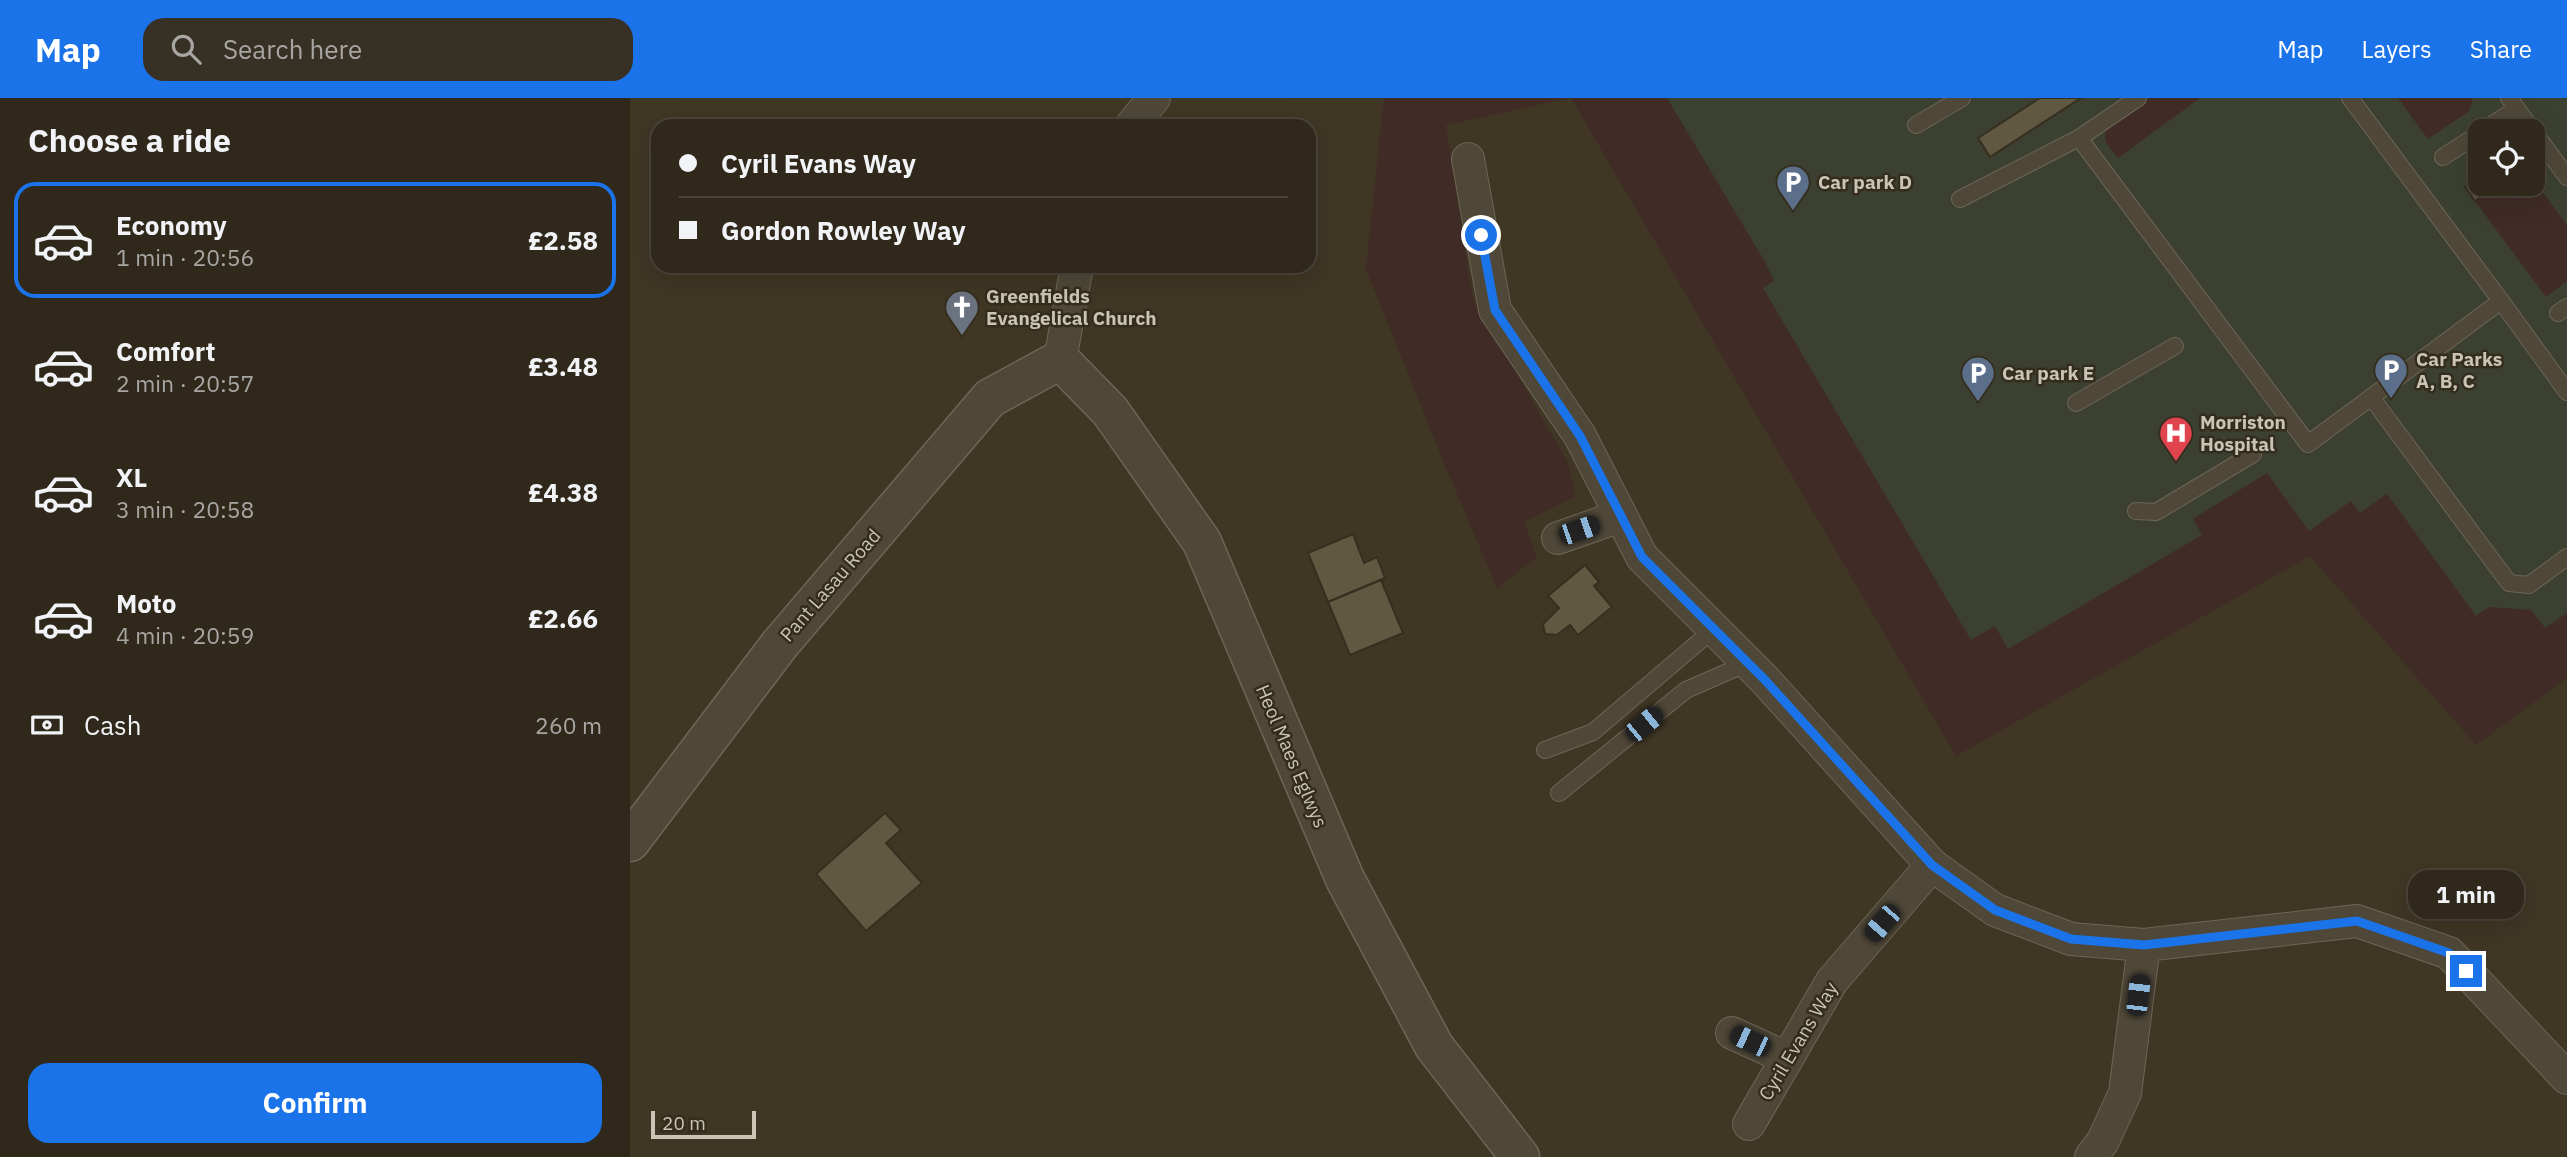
<!DOCTYPE html>
<html lang="en">
<head>
<meta charset="utf-8">
<style>
	:root { --surface:#2f281b; --page:#373024; --text:#f1f3f6; --muted:#a7a6a3; --line:#4a443a; --accent:#1a73e8 }
	body { margin:0; font-family:"IBM Plex Sans",sans-serif; background:var(--page); color:var(--text); height:100vh; display:flex; flex-direction:column; font-size:26px; white-space:nowrap }
	* { box-sizing:border-box; margin:0 }
	p { font-size:23px; color:var(--muted) }
	.icon { flex:none; width:38px; height:38px; fill:none; stroke:currentColor; stroke-width:2; stroke-linecap:round; stroke-linejoin:round }
	.map { position:relative; flex:1; overflow:hidden }
	.details { display:flex; flex-direction:column; background:var(--surface); width:630px }
	.details>* { flex:none }
	.top-card { position:absolute; left:21px; top:21px; width:665px; height:154px; border-radius:21px; box-shadow:0 7px 28px #0002,0 0 0 2px var(--line); display:grid; align-content:center; height:154px; padding:0 28px; background:var(--surface) }
	.tools { position:absolute; left:1838px; top:21px; display:grid; gap:14px }
	.tools a { display:grid; place-items:center; width:77px; height:77px; border-radius:14px; background:var(--surface); box-shadow:0 7px 28px #0002,0 0 0 2px var(--line); font-size:35px }
	.scale { position:absolute; left:21px; bottom:18px; width:105px; box-sizing:border-box; padding-left:7px; border:4px solid #cac4b4; border-top:0; font-size:19px; line-height:24px; white-space:nowrap; color:#cac4b4; -webkit-text-stroke:5px #342d1d; paint-order:stroke }
	.end { position:absolute; width:32px; height:32px; margin:-16px; border:9px solid #1a73e8; background:#fff; box-shadow:0 0 0 4px #fff }
	.from { border-radius:50% }
	.bubble { position:absolute; height:49px; border-radius:21px; background:var(--surface); box-shadow:0 7px 28px #0002,0 0 0 2px var(--line); font-size:23px; font-weight:700; line-height:49px; text-align:center }
	.car { position:absolute; width:21px; height:42px; margin:-21px -10px; border-radius:9px; box-shadow:0 0 5px 2px #0007; background:linear-gradient(#222 24%,#8ab4d8 0 40%,#222 0 76%,#8ab4d8 0 86%,#222 0) }
	.top-card b { display:flex; align-items:center; gap:24px; height:66px; font-size:26px }
	.top-card b+b { border-top:2px solid var(--line) }
	.top-card i { width:18px; height:18px; background:var(--text) }
	ul { padding:0; list-style:none }
	li { display:flex; align-items:center; gap:21px; height:116px; margin:0 14px 10px; padding:0 14px; border:4px solid transparent; border-radius:21px }
	li div { flex:1 }
	li b { display:block; font-size:26px }
	li em { font-style:normal; font-weight:700 }
	li.selected { border-color:var(--accent) }
	li>.icon { width:63px; height:63px; stroke-width:1.5 }
	h2 { padding:0 28px; font-size:32px; line-height:84px }
	.pay { display:flex; align-items:center; gap:18px; height:77px; padding:0 28px; font-size:26px }
	.pay p { margin-inline-start:auto }
	.primary-button { display:flex; gap:14px; margin-top:auto; padding:14px 28px }
	.primary-button a { flex:1; height:80px; border-radius:21px; background:var(--accent); color:#fff; font-size:28px; font-weight:700; line-height:80px; text-align:center }
	header { display:flex; align-items:center; gap:42px; box-sizing:border-box; height:98px; padding:0 35px; background:var(--accent); color:#fff }
	header strong { font-size:33px }
	nav { display:flex; gap:38px; margin-inline-start:auto; font-size:24px }
	.search { width:490px; height:63px; background:var(--page); display:flex; align-items:center; gap:18px; box-sizing:border-box; padding:0 24px; border-radius:21px; color:var(--muted); font-size:26px }
	main { display:flex; flex:1; min-height:0 }
	.map>svg:first-child { display:block }
	.medical { fill:#3c4030; fill-rule:evenodd }
	.green { fill:#402b26 }
	.building { fill:#615842; stroke:#362f1f; stroke-width:2 }
	.lines { fill:none; stroke-linecap:round; stroke-linejoin:round }
	.service-casing { stroke:#6d6656; stroke-width:18 }
	.minor-casing { stroke:#6d6656; stroke-width:34 }
	.tertiary-casing { stroke:#6d6656; stroke-width:41 }
	.service { stroke:#4f4838; stroke-width:16 }
	.minor { stroke:#4f4838; stroke-width:32 }
	.tertiary { stroke:#4f4838; stroke-width:38 }
	.route { stroke:#1a73e8; stroke-width:9 }
	.labels { text-anchor:middle; dominant-baseline:central; stroke-width:5; stroke-linejoin:round; paint-order:stroke }
	.poi-label { font-size:19px; font-weight:bold; fill:#cac4b4; stroke:#342d1d; text-anchor:start }
	.street-label { font-size:19px; fill:#cac4b4; stroke:#342d1d }
</style>
</head>
<body>
<header>
<strong>Map</strong>
<div class="search"><svg class="icon" aria-label="search" viewBox="0 0 24 24"><circle cx="10" cy="10" r="6"/><path d="M15 15l6 6"/></svg>Search here</div>
<nav><a>Map</a><a>Layers</a><a>Share</a></nav>
</header>
<main>
<section class="details">
<h2>Choose a ride</h2>
<ul>
<li class="selected"><svg class="icon" aria-label="car" viewBox="0 0 24 24"><path d="M5 17H2v-5l4-1 3-4h7l3 4 3 1v5h-3M9 17h6M6 11h13"/><circle cx="7" cy="17" r="2"/><circle cx="17" cy="17" r="2"/></svg><div><b>Economy</b><p>1 min · 20:56</p></div><em>£2.58</em></li>
<li><svg class="icon" aria-label="car" viewBox="0 0 24 24"><path d="M5 17H2v-5l4-1 3-4h7l3 4 3 1v5h-3M9 17h6M6 11h13"/><circle cx="7" cy="17" r="2"/><circle cx="17" cy="17" r="2"/></svg><div><b>Comfort</b><p>2 min · 20:57</p></div><em>£3.48</em></li>
<li><svg class="icon" aria-label="car" viewBox="0 0 24 24"><path d="M5 17H2v-5l4-1 3-4h7l3 4 3 1v5h-3M9 17h6M6 11h13"/><circle cx="7" cy="17" r="2"/><circle cx="17" cy="17" r="2"/></svg><div><b>XL</b><p>3 min · 20:58</p></div><em>£4.38</em></li>
<li><svg class="icon" aria-label="car" viewBox="0 0 24 24"><path d="M5 17H2v-5l4-1 3-4h7l3 4 3 1v5h-3M9 17h6M6 11h13"/><circle cx="7" cy="17" r="2"/><circle cx="17" cy="17" r="2"/></svg><div><b>Moto</b><p>4 min · 20:59</p></div><em>£2.66</em></li>
</ul>
<div class="pay"><svg class="icon" aria-label="cash" viewBox="0 0 24 24"><path d="M3 7h18v10H3z"/><circle cx="12" cy="12" r="2"/></svg>Cash<p>260 m</p></div>
<div class="primary-button"><a>Confirm</a></div>
</section>
<div class="map">
<svg width="1937" height="1059" viewBox="0 0 1937 1059">
	<rect width="100%" height="100%" fill="#3f3624"/>
	<path class="medical" d="M941,0H1937V580L1846,647L1680,458L1326,658ZM1850,33H1902V86H1850Z"/>
	<g class="green">
		<path d="M754,0H939L816,27L842,198L938,365L945,398L894,424L907,459L867,490L810,355L736,171Z"/>
		<path d="M941,0H1037L1135,164L1144,183L1133,190L1341,542L1365,528L1378,551L1572,437L1563,421L1637,375L1679,433L1721,403L1730,415L1757,396L1846,518L1859,509L1901,512L1915,530L1937,515V580L1846,647L1680,458L1326,658Z"/>
		<path d="M1520,0H1570L1488,60C1479,49 1470,42 1478,29Z"/>
		<path d="M1768,0H1841L1843,3L1839,13L1798,41Z"/>
		<path d="M1902,80L1937,127V183L1916,199L1845,103L1870,86H1902Z"/>
	</g>
	<g class="building">
		<path d="M1410,0H1451L1360,59L1348,40Z"/>
		<path d="M1850,78V86H1870L1845,103L1835,89Z"/>
		<path d="M723,436L734,465L747,459L755,480L698,504L678,455Z"/>
		<path d="M955,467L969,484L964,488L982,509L948,537L940,527L927,537L915,536L913,526L929,510L918,498Z"/>
		<path d="M751,482L773,535L720,557L698,504Z"/>
		<path d="M255,715L271,732L256,745L292,785L236,833L186,776Z"/>
	</g>
	<g class="lines">
		<g class="service-casing">
			<g id="service">
				<path d="M1879,0L1937,79"/>
				<path d="M1286,27L1332,0"/>
				<path d="M1852,33L1886,11"/>
				<path d="M1449,40L1678,346L1871,203L1720,0"/>
				<path d="M1813,59L1850,35"/>
				<path d="M1330,101L1449,40L1508,0"/>
				<path d="M1871,203L1937,294"/>
				<path d="M1928,215L1937,209"/>
				<path d="M1741,299L1879,485L1899,487L1937,459"/>
				<path d="M1446,305L1545,248"/>
				<path d="M1506,413L1526,414L1623,356"/>
				<path d="M915,652L963,634L1084,531"/>
				<path d="M929,695L1056,592L1118,565"/>
			</g>
		</g>
		<g class="minor-casing">
			<g id="minor">
				<path d="M501,28L524,0"/>
				<path d="M838,61L865,212L950,338L1012,459L1135,582L1302,767L1365,812L1441,841L1514,847"/>
				<path d="M430,262L447,168"/>
				<path d="M928,440L991,418"/>
				<path d="M1102,935L1157,960"/>
				<path d="M1119,1026L1202,883L1302,767"/>
				<path d="M1461,1059L1473,1043L1495,995L1514,847L1727,823L1819,855L1937,980"/>
			</g>
		</g>
		<g class="tertiary-casing">
			<path id="tertiary" d="M0,744L150,546L360,300L430,262L480,313L572,444L715,781L804,948L890,1059"/>
		</g>
		<use href="#service" class="service"/>
		<use href="#minor" class="minor"/>
		<use href="#tertiary" class="tertiary"/>
	</g>
	<g class="lines">
		<path class="route" d="M851,137L865,212L950,338L1012,459L1135,582L1302,767L1365,812L1441,841L1514,847L1727,823L1819,855L1836,873"/>
	</g>
	<defs>
		<g id="parking-pin" transform="scale(1.75)"><path d="M0 17L-7.5 6A9.5 9.5 0 1 1 7.5 6Z" fill="#5c6f8a" stroke="#342d1d"/><path d="M-3.5-5.5H1a3.5 3.5 0 0 1 0 7H-1V5.5H-3.5ZM-1-3.4V-.6H.8a1.4 1.4 0 0 0 0-2.8Z" fill="#fff"/></g>
		<g id="church-pin" transform="scale(1.75)"><path d="M0 17L-7.5 6A9.5 9.5 0 1 1 7.5 6Z" fill="#6b7280" stroke="#342d1d"/><path d="M-1.2-6h2.4v3.5h3.3v2.4h-3.3V6h-2.4V-.1h-3.3v-2.4h3.3Z" fill="#fff"/></g>
		<g id="hospital-pin" transform="scale(1.75)"><path d="M0 17L-7.5 6A9.5 9.5 0 1 1 7.5 6Z" fill="#e0444e" stroke="#342d1d"/><path d="M-5-5h3v3.5h4V-5h3V5h-3V1.5h-4V5h-3Z" fill="#fff"/></g>
	</defs>
	<g fill-rule="evenodd">
		<use href="#parking-pin" x="1163" y="84"/>
		<use href="#church-pin" x="332" y="209"/>
		<use href="#parking-pin" x="1761" y="272"/>
		<use href="#parking-pin" x="1348" y="275"/>
		<use href="#hospital-pin" x="1546" y="335"/>
	</g>
	<g class="labels">
		<g class="poi-label">
			<text x="1188" y="84">Car park D</text>
			<text x="356" y="198">Greenfields<tspan x="356" dy="22">Evangelical Church</tspan></text>
			<text x="1786" y="261">Car Parks<tspan x="1786" dy="22">A, B, C</tspan></text>
			<text x="1372" y="275">Car park E</text>
			<text x="1570" y="324">Morriston<tspan x="1570" dy="22">Hospital</tspan></text>
		</g>
		<g class="street-label">
			<text transform="translate(200 487) rotate(-49)">Pant Lasau Road</text>
			<text transform="translate(662 658) rotate(67)">Heol Maes Eglwys</text>
			<text transform="translate(1168 943) rotate(-59)">Cyril Evans Way</text>
		</g>
	</g>
</svg>
<div class="tools">
<a><svg class="icon" aria-label="locate" viewBox="0 0 24 24"><circle cx="12" cy="12" r="6"/><path d="M12 2v4M12 18v4M2 12h4M18 12h4"/></svg></a>
</div>
<div class="scale">20 m</div>
<i class="end from" style="left:851px;top:137px"></i>
<i class="end" style="left:1836px;top:873px"></i>
<div class="bubble" style="left:1778px;top:772px;width:116px">1 min</div>
<i class="car" style="left:949px;top:432px;rotate:71deg"></i>
<i class="car" style="left:1014px;top:626px;rotate:51deg"></i>
<i class="car" style="left:1252px;top:825px;rotate:221deg"></i>
<i class="car" style="left:1508px;top:897px;rotate:7deg"></i>
<i class="car" style="left:1120px;top:943px;rotate:295deg"></i>
<div class="top-card">
<b><i class="from"></i>Cyril Evans Way</b>
<b><i></i>Gordon Rowley Way</b>
</div>
</div>
</main>
</body>
</html>
